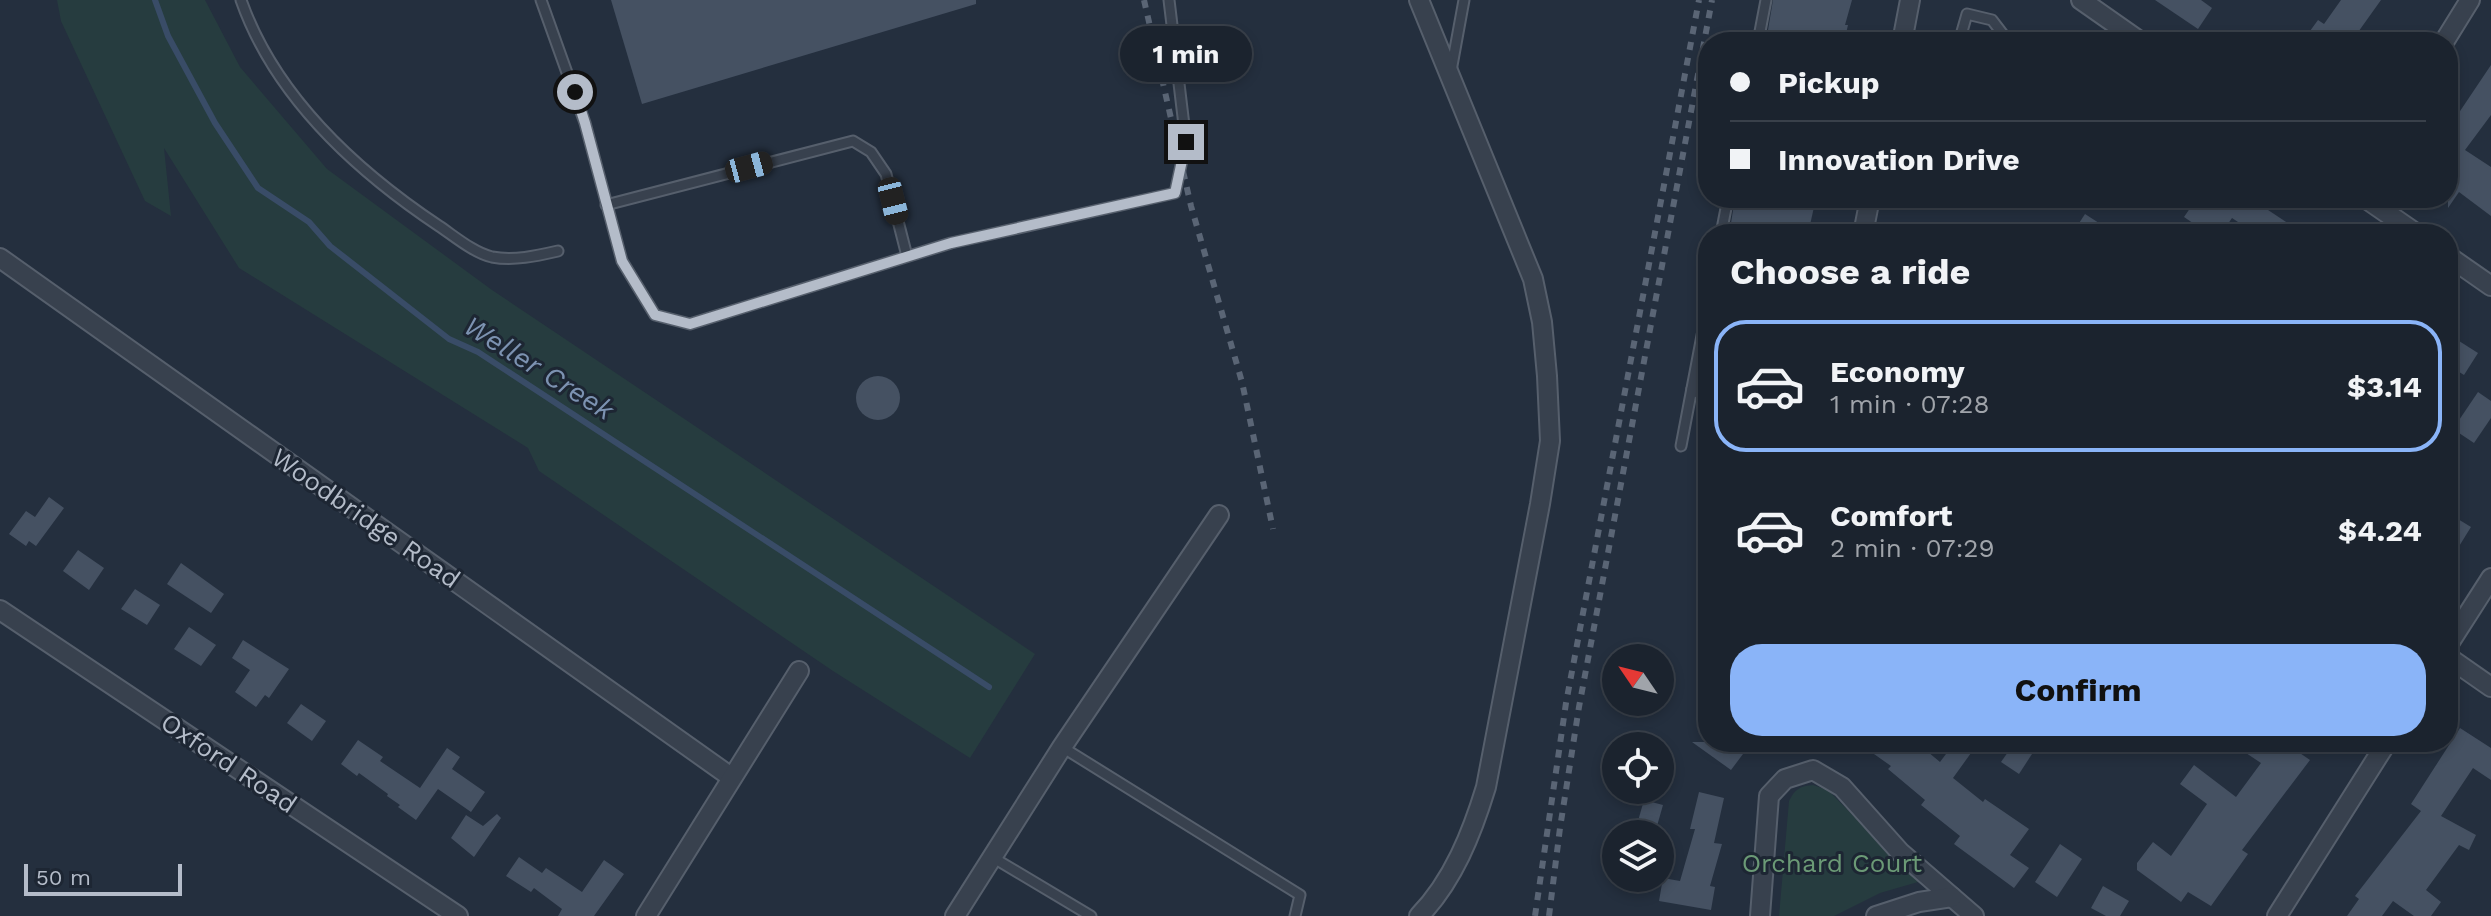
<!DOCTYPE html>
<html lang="en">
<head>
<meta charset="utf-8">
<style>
	:root { --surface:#1b232e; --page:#242b36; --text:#f1f3f6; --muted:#a0a4aa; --line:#39404a; --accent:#8ab4f8 }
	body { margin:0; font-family:"Work Sans",sans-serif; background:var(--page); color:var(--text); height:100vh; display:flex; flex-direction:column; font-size:30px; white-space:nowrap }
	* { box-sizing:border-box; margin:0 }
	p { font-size:26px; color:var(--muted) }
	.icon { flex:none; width:44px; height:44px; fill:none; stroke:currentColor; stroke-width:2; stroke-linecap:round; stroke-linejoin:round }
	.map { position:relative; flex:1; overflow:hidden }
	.drawer { position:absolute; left:1698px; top:224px; width:760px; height:528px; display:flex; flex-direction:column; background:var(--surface); border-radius:32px; box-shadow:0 4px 12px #0003,0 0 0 2px var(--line) }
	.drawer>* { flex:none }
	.top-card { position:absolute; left:1698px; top:32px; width:760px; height:176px; border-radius:32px; box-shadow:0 4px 12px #0003,0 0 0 2px var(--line); display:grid; align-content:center; height:176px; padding:0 32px; background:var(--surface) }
	.needle { width:52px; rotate:305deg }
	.buttons { position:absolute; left:1602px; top:644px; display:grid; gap:16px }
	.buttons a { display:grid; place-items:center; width:72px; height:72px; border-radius:50%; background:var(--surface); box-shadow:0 4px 12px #0003,0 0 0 2px var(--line); font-size:40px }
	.scale { position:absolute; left:24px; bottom:20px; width:158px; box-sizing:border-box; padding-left:8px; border:4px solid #b4bcc9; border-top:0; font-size:22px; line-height:28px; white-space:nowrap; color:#b4bcc9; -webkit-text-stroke:6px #1d2633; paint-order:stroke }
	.end { position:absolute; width:36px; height:36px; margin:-18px; border:10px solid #b4bcc9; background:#111; box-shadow:0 0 0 4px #111 }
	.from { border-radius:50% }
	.bubble { position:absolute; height:56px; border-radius:28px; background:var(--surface); box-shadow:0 4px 12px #0003,0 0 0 2px var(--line); font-size:26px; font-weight:700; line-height:56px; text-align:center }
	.car { position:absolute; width:24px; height:48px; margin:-24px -12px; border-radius:10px; box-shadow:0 0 6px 2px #0007; background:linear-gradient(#222 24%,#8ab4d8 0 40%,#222 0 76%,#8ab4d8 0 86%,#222 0) }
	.top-card b { display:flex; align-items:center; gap:28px; height:76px; font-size:30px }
	.top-card b+b { border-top:2px solid var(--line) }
	.top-card i { width:20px; height:20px; background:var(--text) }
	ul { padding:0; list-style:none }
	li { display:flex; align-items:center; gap:24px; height:132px; margin:0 16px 12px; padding:0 16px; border:4px solid transparent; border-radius:32px }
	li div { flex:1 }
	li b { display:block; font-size:30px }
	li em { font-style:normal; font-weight:700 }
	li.selected { border-color:var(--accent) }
	li>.icon { width:72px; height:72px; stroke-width:1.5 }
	h2 { padding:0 32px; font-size:36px; line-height:96px }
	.button { display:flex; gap:16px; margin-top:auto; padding:16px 32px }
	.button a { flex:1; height:92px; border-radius:32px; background:var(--accent); color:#111; font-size:32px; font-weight:700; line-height:92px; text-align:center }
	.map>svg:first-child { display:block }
	.green { fill:#263c3f }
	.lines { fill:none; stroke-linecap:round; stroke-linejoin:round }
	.stream { stroke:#394c67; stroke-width:6 }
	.building { fill:#455162 }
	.lane-casing { stroke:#565f6c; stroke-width:13 }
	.street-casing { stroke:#565f6c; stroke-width:22 }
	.lane { stroke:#38414e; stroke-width:9 }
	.street { stroke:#38414e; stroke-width:18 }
	.rail { stroke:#5a6575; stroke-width:6; stroke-dasharray:8 8; stroke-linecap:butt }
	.route { stroke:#b4bcc9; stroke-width:10 }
	.labels { text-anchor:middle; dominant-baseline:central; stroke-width:6; stroke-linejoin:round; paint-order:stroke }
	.street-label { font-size:26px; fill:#b4bcc9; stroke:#1d2633 }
	.park-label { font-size:26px; fill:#6b9a76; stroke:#1d2633 }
	.water-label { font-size:28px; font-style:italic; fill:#7c92b1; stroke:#1d2633 }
</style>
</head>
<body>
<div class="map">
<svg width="2491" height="916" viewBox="0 0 2491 916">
	<rect width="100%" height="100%" fill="#242f3e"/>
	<g class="green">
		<path d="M57,0H205L240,67L327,169L492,290L1035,654L970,758L833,671L539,471L528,448L239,268L164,148L171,216L145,201L61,21Z"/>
		<path d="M1813,785L1828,790L1918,882L1880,893L1834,916H1779L1789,801C1795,789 1800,786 1813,785Z"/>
	</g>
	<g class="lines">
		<path class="stream" d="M155,0L168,36L215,123L258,188L309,222L330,246L449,339L478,352L989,687"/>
	</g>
	<g class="building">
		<path d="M611,0H976V4L642,104Z"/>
		<path d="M1773,0H1852L1845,25H1848L1844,42H1766Z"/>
		<path d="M2155,0H2201L2212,8L2198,29Z"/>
		<path d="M2341,0H2381L2351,42H2302L2318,20L2324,24Z"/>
		<path d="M2491,65V115L2465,150L2491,167V216L2459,192L2448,208V129Z"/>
		<path d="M1735,198H1776L1814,207L1808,234H1776L1731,223Z"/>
		<path d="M2197,198H2250L2304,234H2256L2232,218L2221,234H2209L2184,217Z"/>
		<path d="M2085,214L2116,234H2072Z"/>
		<path d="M2448,334L2478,353L2464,375L2448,365Z"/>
		<circle cx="878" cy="398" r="22"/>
		<path d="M2478,392L2491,401V418L2474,443L2453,429Z"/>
		<path d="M49,497L64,508L36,546L29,541L26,546L9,534L26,511L35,517Z"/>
		<path d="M2448,513L2471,527L2448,564Z"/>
		<path d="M78,550L104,568L89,590L63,571Z"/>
		<path d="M181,563L224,594L211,613L167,584Z"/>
		<path d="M135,589L160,605L147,625L121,609Z"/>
		<path d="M189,627L216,645L201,666L174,649Z"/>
		<path d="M243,640L289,669L269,698L265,695L256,707L235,692L250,670L232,658Z"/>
		<path d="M301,704L326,721L312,741L287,723Z"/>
		<path d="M2460,728L2491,748V780L2473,768L2441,816L2476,835L2469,850L2459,845L2426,890L2441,902L2431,916H2414L2393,901L2382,916H2347L2359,899L2355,896L2421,811L2411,804Z"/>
		<path d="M358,740L383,757L380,761L420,788L447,748L460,757L452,769L485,792L471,812L438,789L416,820L398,807L400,805L387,796L388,794L359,773L357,776L341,764Z"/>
		<path d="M1692,742H1752L1731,770Z"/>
		<path d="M1857,742H1916L1940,762L1955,742L1971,753L1953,778L1983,802L1985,799L2029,829L2010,855L2029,868L2014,888L1954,844L1960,836L1921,805L1925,800L1888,769L1891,766Z"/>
		<path d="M2015,742L2032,754L2019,774L2001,762Z"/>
		<path d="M2254,742H2284L2310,760L2242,850L2248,854L2211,906L2188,892L2181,902L2137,870V863L2153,842L2171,856L2207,804L2180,784L2194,765L2236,797L2261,763L2246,753Z"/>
		<path d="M1699,792L1724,798L1714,843L1722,844L1710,886L1715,887L1711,910L1659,901L1663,878L1680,881L1695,829H1690Z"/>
		<path d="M1644,800L1663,805L1657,826L1638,821Z"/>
		<path d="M497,814L501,818L474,857L451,838L466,815L483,826Z"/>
		<path d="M2060,844L2082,859L2057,897L2035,882Z"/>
		<path d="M519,857L542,873L546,868L582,892L604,860L624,874L594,916H558L562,909L534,888L531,892L506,876Z"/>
		<path d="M2103,886L2129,901L2120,916H2106L2091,908Z"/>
	</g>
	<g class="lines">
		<g class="lane-casing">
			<g id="lane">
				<path d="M241,0C275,97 355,170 439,226C454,236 474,253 492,257C514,261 536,256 558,251"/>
				<path d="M541,0L585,123L622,261L655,315L690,324L951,243L1175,193L1186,142L1169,0"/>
				<path d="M1758,42L1766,0"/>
				<path d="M1959,42L1967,14L1992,20L2005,37L2002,42"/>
				<path d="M1451,71L1464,0"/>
				<path d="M606,205L853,141L871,152L886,174L907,256"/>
				<path d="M1721,234L1728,198"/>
				<path d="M1692,389L1708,400"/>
				<path d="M1681,446L1708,304"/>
				<path d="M1062,747L1300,895L1295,916"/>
				<path d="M992,857L1091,916"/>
			</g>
		</g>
		<g class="street-casing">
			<g id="street">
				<path d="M2081,0L2141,42"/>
				<path d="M1902,42L1910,0"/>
				<path d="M2444,42L2470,0"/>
				<path d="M2365,198L2417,234"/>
				<path d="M1863,234L1870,198"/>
				<path d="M2448,256L2491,286"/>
				<path d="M0,258L731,777"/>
				<path d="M0,610L458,916"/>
				<path d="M2448,645L2491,578"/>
				<path d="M2448,657L2491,687"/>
				<path d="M646,916L799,671"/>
				<path d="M955,916L1062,747L1219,515"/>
				<path d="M1419,916C1453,881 1472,833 1486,787L1540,504L1550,441L1547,376L1542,322L1533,279L1419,0"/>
				<path d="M1760,916L1769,796L1785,779L1813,770L1842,787L1900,852L1974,916"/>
				<path d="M1876,916L1919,902L1952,897"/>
				<path d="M2277,916L2387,742"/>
			</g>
		</g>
		<use href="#lane" class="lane"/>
		<use href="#street" class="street"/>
		<g class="rail">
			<path d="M1144,0L1191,206L1242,382L1273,529"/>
			<path d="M1535,916L1566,703L1699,0"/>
			<path d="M1549,916L1560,828L1579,707L1712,0"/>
		</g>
	</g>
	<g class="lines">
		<path class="route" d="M575,92L585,123L622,261L655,315L690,324L951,243L1175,193L1186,142"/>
	</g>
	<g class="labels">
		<g class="street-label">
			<text transform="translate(366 518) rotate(35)">Woodbridge Road</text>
			<text transform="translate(229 763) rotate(34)">Oxford Road</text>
		</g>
		<g class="park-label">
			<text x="1832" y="863">Orchard Court</text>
		</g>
		<g class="water-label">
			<text transform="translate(539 368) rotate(32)">Weller Creek</text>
		</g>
	</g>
</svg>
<div class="buttons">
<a><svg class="needle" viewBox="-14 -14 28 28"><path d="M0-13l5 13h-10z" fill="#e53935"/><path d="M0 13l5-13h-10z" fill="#a0a4aa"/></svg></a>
<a><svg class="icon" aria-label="locate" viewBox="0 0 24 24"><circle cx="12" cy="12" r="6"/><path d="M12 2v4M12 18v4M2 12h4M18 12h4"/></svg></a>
<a><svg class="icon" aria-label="layers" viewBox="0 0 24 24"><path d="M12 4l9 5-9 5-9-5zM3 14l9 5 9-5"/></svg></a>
</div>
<div class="scale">50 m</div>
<i class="end from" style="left:575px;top:92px"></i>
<i class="end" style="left:1186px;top:142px"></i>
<div class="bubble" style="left:1120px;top:26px;width:132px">1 min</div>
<i class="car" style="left:749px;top:167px;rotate:75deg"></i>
<i class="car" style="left:893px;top:201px;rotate:166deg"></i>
<div class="top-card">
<b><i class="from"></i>Pickup</b>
<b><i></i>Innovation Drive</b>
</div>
<section class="drawer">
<h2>Choose a ride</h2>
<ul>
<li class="selected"><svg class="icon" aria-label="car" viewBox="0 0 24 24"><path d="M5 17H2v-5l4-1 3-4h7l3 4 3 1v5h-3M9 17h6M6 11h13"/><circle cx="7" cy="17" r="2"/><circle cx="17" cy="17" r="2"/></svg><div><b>Economy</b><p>1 min · 07:28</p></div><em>$3.14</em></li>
<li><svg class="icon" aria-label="car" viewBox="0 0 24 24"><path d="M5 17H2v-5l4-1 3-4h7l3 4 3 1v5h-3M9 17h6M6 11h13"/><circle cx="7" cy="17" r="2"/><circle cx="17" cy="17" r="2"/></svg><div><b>Comfort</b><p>2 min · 07:29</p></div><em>$4.24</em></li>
</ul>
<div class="button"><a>Confirm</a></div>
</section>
</div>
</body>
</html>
